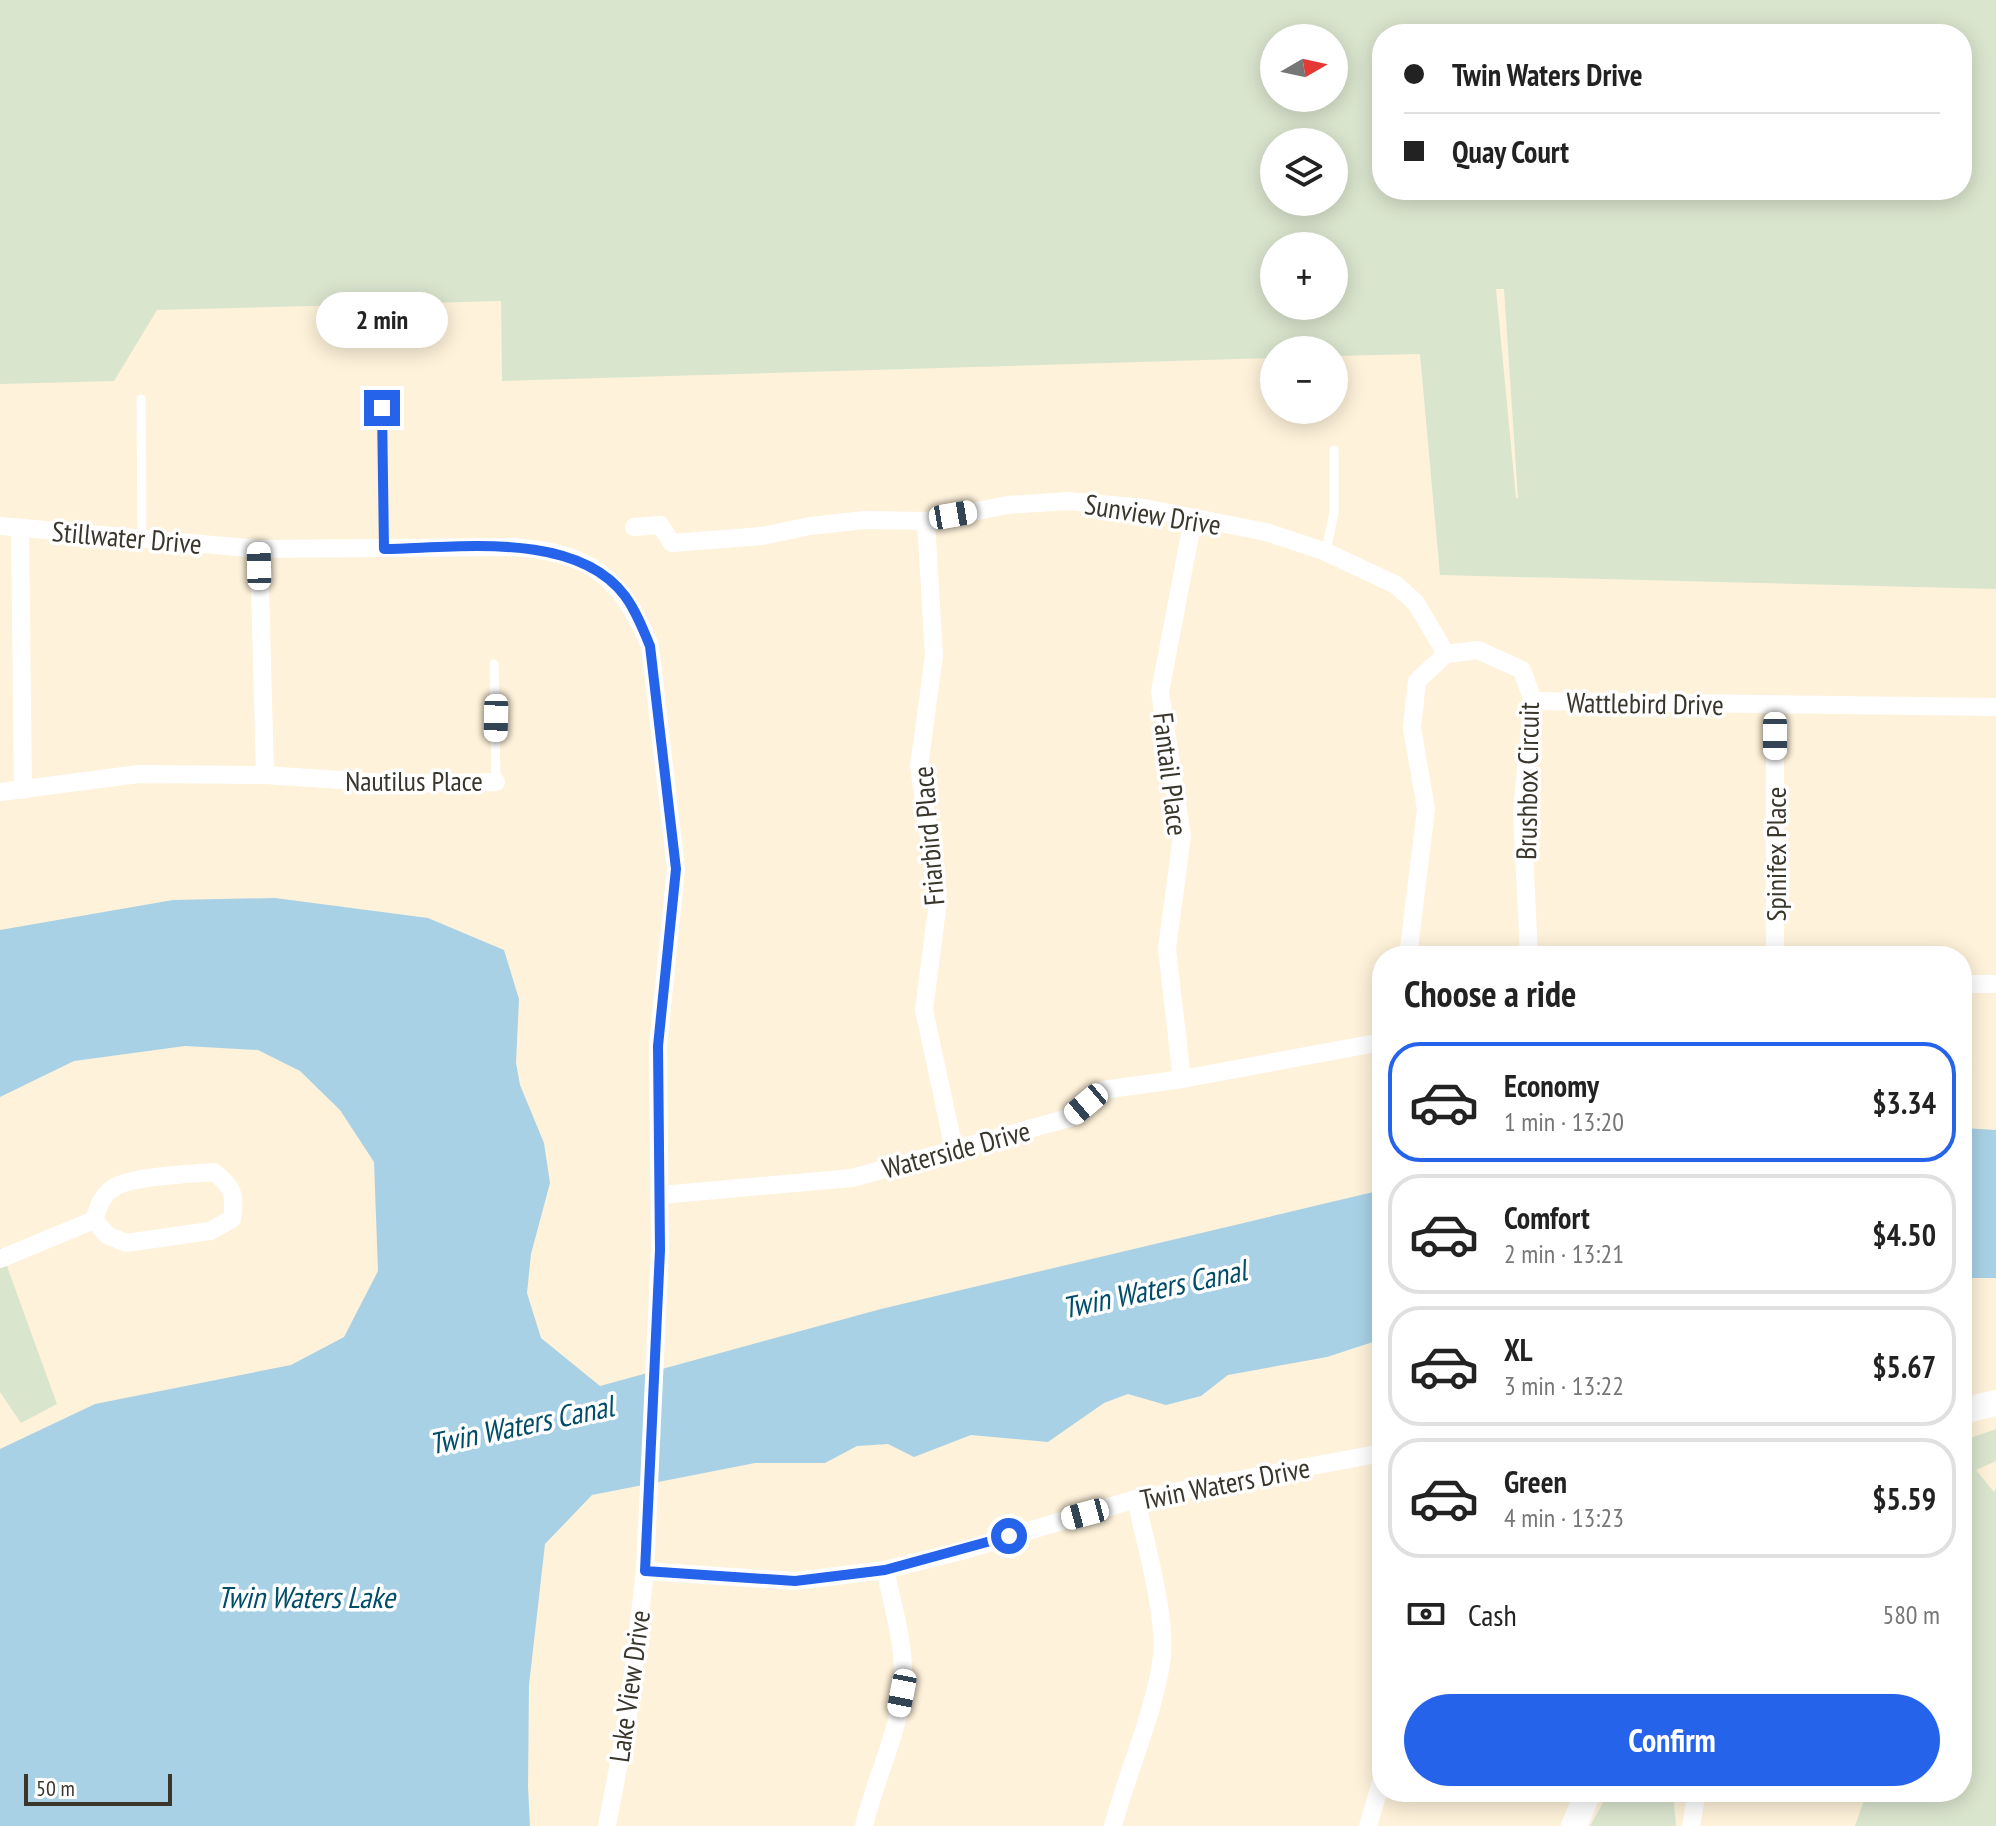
<!DOCTYPE html>
<html lang="en">
<head>
<meta charset="utf-8">
<style>
	:root { --surface:#fff; --page:#f6f6f6; --text:#222; --muted:#767676; --line:#e0e0e0; --accent:#2563eb }
	body { margin:0; font-family:"PT Sans Narrow",sans-serif; background:var(--page); color:var(--text); height:100vh; display:flex; flex-direction:column; font-size:30px; white-space:nowrap }
	* { box-sizing:border-box; margin:0 }
	p { font-size:26px; color:var(--muted) }
	.icon { flex:none; width:44px; height:44px; fill:none; stroke:currentColor; stroke-width:2; stroke-linecap:round; stroke-linejoin:round }
	.map { position:relative; flex:1; overflow:hidden }
	.panel { position:absolute; left:1372px; top:946px; width:600px; height:856px; display:flex; flex-direction:column; background:var(--surface); border-radius:32px; box-shadow:0 4px 20px #0003 }
	.panel>* { flex:none }
	.hud { position:absolute; left:1372px; top:24px; width:600px; height:176px; border-radius:32px; box-shadow:0 4px 20px #0003; display:grid; align-content:center; height:176px; padding:0 32px; background:var(--surface) }
	.needle { width:52px; rotate:81deg }
	.fabs { position:absolute; left:1260px; top:24px; display:grid; gap:16px }
	.fabs a { display:grid; place-items:center; width:88px; height:88px; border-radius:50%; background:var(--surface); box-shadow:0 4px 20px #0003; font-size:40px }
	.scale { position:absolute; left:24px; bottom:20px; width:148px; box-sizing:border-box; padding-left:8px; border:4px solid #3a362c; border-top:0; font-size:22px; line-height:28px; white-space:nowrap; color:#3a362c; -webkit-text-stroke:6px #fff; paint-order:stroke }
	.end { position:absolute; width:36px; height:36px; margin:-18px; border:10px solid #2563eb; background:#fff; box-shadow:0 0 0 4px #fff }
	.from { border-radius:50% }
	.bubble { position:absolute; height:56px; border-radius:28px; background:var(--surface); box-shadow:0 4px 20px #0003; font-size:26px; font-weight:700; line-height:56px; text-align:center }
	.car { position:absolute; width:24px; height:48px; margin:-24px -12px; border-radius:10px; box-shadow:0 0 6px 2px #0007; background:linear-gradient(#fff 24%,#345 0 40%,#fff 0 76%,#345 0 86%,#fff 0) }
	.hud b { display:flex; align-items:center; gap:28px; height:76px; font-size:30px }
	.hud b+b { border-top:2px solid var(--line) }
	.hud i { width:20px; height:20px; background:var(--text) }
	ul { padding:0; list-style:none }
	li { display:flex; align-items:center; gap:24px; height:120px; margin:0 16px 12px; padding:0 16px; border:4px solid var(--line); border-radius:32px }
	li div { flex:1 }
	li b { display:block; font-size:30px }
	li em { font-style:normal; font-weight:700 }
	li.current { border-color:var(--accent) }
	li>.icon { width:72px; height:72px; stroke-width:1.5 }
	h2 { padding:0 32px; font-size:36px; line-height:96px }
	.pay { display:flex; align-items:center; gap:20px; height:88px; padding:0 32px; font-size:30px }
	.pay p { margin-inline-start:auto }
	.primary-button { display:flex; gap:16px; margin-top:auto; padding:16px 32px }
	.primary-button a { flex:1; height:92px; border-radius:48px; background:var(--accent); color:#fff; font-size:32px; font-weight:700; line-height:92px; text-align:center }
	.map>svg:first-child { display:block }
	.green { fill:#dae5ce; fill-rule:evenodd }
	.water { fill:#a9d1e6 }
	.lines { fill:none; stroke-linecap:round; stroke-linejoin:round }
	.lane { stroke:#fff; stroke-width:9 }
	.street { stroke:#fff; stroke-width:18 }
	.secondary { stroke:#fff; stroke-width:26 }
	.route { stroke:#2563eb; stroke-width:10 }
	.labels { text-anchor:middle; dominant-baseline:central; stroke-width:7; stroke-linejoin:round; paint-order:stroke }
	.street-label { font-size:28px; fill:#3a362c; stroke:#fff }
	.water-label { font-size:30px; font-style:italic; fill:#004d6a; stroke:#fff }
</style>
</head>
<body>
<div class="map">
<svg width="1996" height="1826" viewBox="0 0 1996 1826">
	<rect width="100%" height="100%" fill="#fef2da"/>
	<g class="green">
		<path d="M0,0H1996V589L1440,575L1420,354L1334,356V350H1274V358L502,381L501,301L157,310L114,381L0,384ZM1382,34H1962V190H1382ZM1274,38H1334V98H1274ZM1274,142H1334V202H1274ZM1274,246H1334V306H1274ZM1496,289H1504L1518,498H1516Z"/>
		<path d="M0,1247L57,1404L21,1423L0,1392Z"/>
		<path d="M1996,1429V1461L1976,1470L1994,1492L1996,1488V1826H1855L1867,1792H1962V1441Z"/>
		<path d="M1609,1792H1673L1676,1826H1590Z"/>
	</g>
	<g class="water">
		<path d="M275,898L428,918L504,950L519,999L516,1063L520,1085L544,1143L550,1183L531,1254L527,1293L541,1338L600,1386L881,1309L1382,1190V1339L1327,1357L1228,1375L1201,1396L1166,1405L1128,1394L1104,1403L1048,1442L971,1435L914,1457L888,1444L857,1446L825,1463H755L592,1495L545,1544L529,1685L528,1787L530,1826H0V1449L95,1404L291,1365L344,1337L378,1271L374,1162L340,1110L300,1071L258,1050L185,1046L74,1061L0,1097V930L173,900Z"/>
		<path d="M1962,1128L1996,1130V1278H1962Z"/>
	</g>
	<g class="lines">
		<g class="lane">
			<path d="M141,399L142,538"/>
			<path d="M382,408L384,549"/>
			<path d="M1326,552L1334,512V450"/>
			<path d="M494,664L496,782"/>
		</g>
		<g class="street">
			<path d="M926,521L934,656L919,766L938,901L924,1010L954,1149"/>
			<path d="M0,526L259,549L514,547C590,553 621,576 650,646L676,869L658,1046L660,1250L645,1571L628,1715L607,1826"/>
			<path d="M634,527L660,525L672,543L762,536L810,526L865,520L926,521L1008,505L1068,501L1144,508L1266,532L1326,552L1396,585L1416,603L1446,654"/>
			<path d="M20,528L23,790"/>
			<path d="M259,549L265,775"/>
			<path d="M1533,701L1996,707"/>
			<path d="M1775,705V956"/>
			<path d="M0,792L139,774L265,775L400,784L496,782"/>
			<path d="M1408,956L1426,809L1412,728L1417,681L1446,654L1478,650L1522,670L1533,701L1522,811L1529,956"/>
			<path d="M1962,984H1996"/>
			<path d="M1182,1079L1167,949L1182,836L1160,692L1193,519"/>
			<path d="M214,1172C234,1188 235,1194 232,1219L210,1231L126,1243L107,1235L94,1220C98,1208 102,1195 113,1188C132,1176 190,1174 214,1172Z"/>
			<path d="M661,1195L852,1178L1069,1118L1103,1090L1182,1079L1382,1042"/>
			<path d="M0,1259L94,1220"/>
			<path d="M645,1571L795,1581L885,1570L961,1551L1136,1499L1382,1453"/>
			<path d="M864,1826C874,1783 897,1735 902,1694C907,1652 894,1610 885,1570"/>
			<path d="M1113,1826C1127,1773 1156,1709 1162,1656C1166,1614 1145,1542 1136,1499"/>
			<path d="M1368,1826L1382,1779"/>
			<path d="M1691,1826L1697,1792"/>
		</g>
		<g class="secondary">
			<path d="M1962,1411L1996,1403"/>
			<path d="M1574,1826L1588,1792"/>
		</g>
	</g>
	<g class="lines">
		<path class="route" d="M382,408L384,549C457,548 576,530 625,596C636,611 643,629 650,646L676,869L658,1046L660,1250L645,1571L795,1581L885,1570L1009,1536"/>
	</g>
	<g class="labels">
		<g class="street-label">
			<text transform="translate(1153 514) rotate(9)">Sunview Drive</text>
			<text transform="translate(127 537) rotate(5)">Stillwater Drive</text>
			<text transform="translate(1645 703) rotate(1)">Wattlebird Drive</text>
			<text transform="translate(1171 774) rotate(83)">Fantail Place</text>
			<text x="414" y="780">Nautilus Place</text>
			<text transform="translate(1527 781) rotate(-89)">Brushbox Circuit</text>
			<text transform="translate(928 836) rotate(-95)">Friarbird Place</text>
			<text transform="translate(1775 854) rotate(-90)">Spinifex Place</text>
			<text transform="translate(956 1149) rotate(-15)">Waterside Drive</text>
			<text transform="translate(1225 1483) rotate(-11)">Twin Waters Drive</text>
			<text transform="translate(629 1686) rotate(-82)">Lake View Drive</text>
		</g>
		<g class="water-label">
			<text transform="translate(1154 1288) rotate(-12)">Twin Waters Canal</text>
			<text transform="translate(521 1424) rotate(-12)">Twin Waters Canal</text>
			<text x="306" y="1596">Twin Waters Lake</text>
		</g>
	</g>
</svg>
<div class="fabs">
<a><svg class="needle" viewBox="-14 -14 28 28"><path d="M0-13l5 13h-10z" fill="#e53935"/><path d="M0 13l5-13h-10z" fill="#767676"/></svg></a>
<a><svg class="icon" aria-label="layers" viewBox="0 0 24 24"><path d="M12 4l9 5-9 5-9-5zM3 14l9 5 9-5"/></svg></a>
<a>+</a>
<a>−</a>
</div>
<div class="scale">50 m</div>
<i class="end from" style="left:1009px;top:1536px"></i>
<i class="end" style="left:382px;top:408px"></i>
<div class="bubble" style="left:316px;top:292px;width:132px">2 min</div>
<i class="car" style="left:953px;top:515px;rotate:80deg"></i>
<i class="car" style="left:259px;top:566px;rotate:359deg"></i>
<i class="car" style="left:496px;top:718px;rotate:181deg"></i>
<i class="car" style="left:1775px;top:736px;rotate:180deg"></i>
<i class="car" style="left:1086px;top:1104px;rotate:230deg"></i>
<i class="car" style="left:1085px;top:1514px;rotate:255deg"></i>
<i class="car" style="left:902px;top:1693px;rotate:191deg"></i>
<div class="hud">
<b><i class="from"></i>Twin Waters Drive</b>
<b><i></i>Quay Court</b>
</div>
<section class="panel">
<h2>Choose a ride</h2>
<ul>
<li class="current"><svg class="icon" aria-label="car" viewBox="0 0 24 24"><path d="M5 17H2v-5l4-1 3-4h7l3 4 3 1v5h-3M9 17h6M6 11h13"/><circle cx="7" cy="17" r="2"/><circle cx="17" cy="17" r="2"/></svg><div><b>Economy</b><p>1 min · 13:20</p></div><em>$3.34</em></li>
<li><svg class="icon" aria-label="car" viewBox="0 0 24 24"><path d="M5 17H2v-5l4-1 3-4h7l3 4 3 1v5h-3M9 17h6M6 11h13"/><circle cx="7" cy="17" r="2"/><circle cx="17" cy="17" r="2"/></svg><div><b>Comfort</b><p>2 min · 13:21</p></div><em>$4.50</em></li>
<li><svg class="icon" aria-label="car" viewBox="0 0 24 24"><path d="M5 17H2v-5l4-1 3-4h7l3 4 3 1v5h-3M9 17h6M6 11h13"/><circle cx="7" cy="17" r="2"/><circle cx="17" cy="17" r="2"/></svg><div><b>XL</b><p>3 min · 13:22</p></div><em>$5.67</em></li>
<li><svg class="icon" aria-label="car" viewBox="0 0 24 24"><path d="M5 17H2v-5l4-1 3-4h7l3 4 3 1v5h-3M9 17h6M6 11h13"/><circle cx="7" cy="17" r="2"/><circle cx="17" cy="17" r="2"/></svg><div><b>Green</b><p>4 min · 13:23</p></div><em>$5.59</em></li>
</ul>
<div class="pay"><svg class="icon" aria-label="cash" viewBox="0 0 24 24"><path d="M3 7h18v10H3z"/><circle cx="12" cy="12" r="2"/></svg>Cash<p>580 m</p></div>
<div class="primary-button"><a>Confirm</a></div>
</section>
</div>
</body>
</html>
